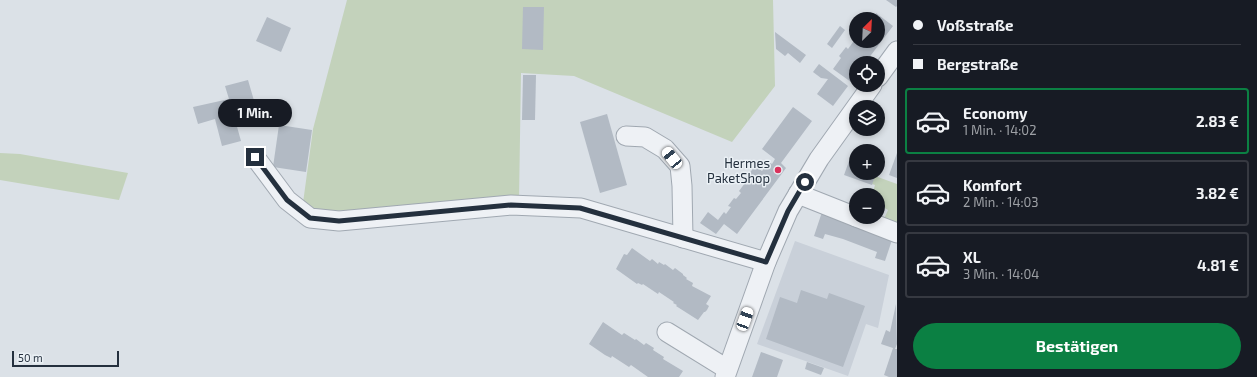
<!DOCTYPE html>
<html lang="de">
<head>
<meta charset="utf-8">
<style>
	:root { --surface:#171b24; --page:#20242c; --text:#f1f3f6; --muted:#9ea1a6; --line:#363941; --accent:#0b8043 }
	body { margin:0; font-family:"Exo 2",sans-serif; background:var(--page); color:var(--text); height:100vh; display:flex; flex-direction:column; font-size:15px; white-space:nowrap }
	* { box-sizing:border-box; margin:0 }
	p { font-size:13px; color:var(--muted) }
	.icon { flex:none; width:22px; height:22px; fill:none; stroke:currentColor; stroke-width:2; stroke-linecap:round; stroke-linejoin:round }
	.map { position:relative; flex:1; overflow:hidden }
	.panel { display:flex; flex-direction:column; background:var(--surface); width:360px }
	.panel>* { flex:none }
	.guide { display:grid; align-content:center; height:88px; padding:0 16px; background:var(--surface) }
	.needle { width:26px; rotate:24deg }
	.buttons { position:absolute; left:849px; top:12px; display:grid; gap:8px }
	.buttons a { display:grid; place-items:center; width:36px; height:36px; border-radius:50%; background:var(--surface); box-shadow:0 2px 6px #0003; font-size:20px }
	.scale { position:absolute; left:12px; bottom:10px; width:107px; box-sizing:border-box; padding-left:4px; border:2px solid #24303e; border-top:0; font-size:11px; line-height:14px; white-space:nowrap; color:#24303e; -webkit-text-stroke:3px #eaf0f5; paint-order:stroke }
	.end { position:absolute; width:18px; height:18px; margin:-9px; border:5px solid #24303e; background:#fff; box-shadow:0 0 0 2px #fff }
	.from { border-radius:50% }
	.bubble { position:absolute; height:28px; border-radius:14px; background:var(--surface); box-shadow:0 2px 6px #0003; font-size:13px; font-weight:700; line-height:28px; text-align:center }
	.car { position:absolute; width:12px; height:24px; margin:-12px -6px; border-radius:5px; box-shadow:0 0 3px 1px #0007; background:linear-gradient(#fff 24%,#345 0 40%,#fff 0 76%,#345 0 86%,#fff 0) }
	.guide b { display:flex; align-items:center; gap:14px; height:38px; font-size:15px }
	.guide b+b { border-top:1px solid var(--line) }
	.guide i { width:10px; height:10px; background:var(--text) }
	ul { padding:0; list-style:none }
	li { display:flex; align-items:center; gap:12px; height:66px; margin:0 8px 6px; padding:0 8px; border:2px solid var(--line); border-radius:4px }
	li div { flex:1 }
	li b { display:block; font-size:15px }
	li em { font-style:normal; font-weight:700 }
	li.active { border-color:var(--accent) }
	li>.icon { width:36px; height:36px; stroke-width:1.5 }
	.action { display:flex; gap:8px; margin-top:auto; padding:8px 16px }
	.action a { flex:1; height:46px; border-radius:24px; background:var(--accent); color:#fff; font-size:16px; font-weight:700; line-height:46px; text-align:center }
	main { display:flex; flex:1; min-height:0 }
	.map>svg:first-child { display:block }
	.built { fill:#c9d0d9 }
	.green { fill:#c3d2bb }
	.building { fill:#b2bac4 }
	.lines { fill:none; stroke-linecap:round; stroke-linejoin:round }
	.minor-casing { stroke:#a0a8b1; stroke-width:21 }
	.minor { stroke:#eef1f5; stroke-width:19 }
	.route { stroke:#24303e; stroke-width:5 }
	.poi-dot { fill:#da325c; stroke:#eaf0f5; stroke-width:1.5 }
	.labels { text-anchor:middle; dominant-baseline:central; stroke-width:3; stroke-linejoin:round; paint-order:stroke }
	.poi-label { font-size:13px; fill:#24303e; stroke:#eaf0f5; text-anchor:end }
</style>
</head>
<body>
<main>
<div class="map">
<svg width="897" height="377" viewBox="0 0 897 377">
	<rect width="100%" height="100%" fill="#dbe1e7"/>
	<path class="built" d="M795,241L889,275L878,328L866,324L848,376L757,344Z"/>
	<g class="green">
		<path d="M347,0H773L775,86L732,142L574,76L521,73L519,200L317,212L303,203L313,129Z"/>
		<path d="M0,153L20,154L128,173L119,200L0,180Z"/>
		<path d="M875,176L897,184V229L882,223L888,210L878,204V195H872L875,185L872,184Z"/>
	</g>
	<g class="building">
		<path d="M886,0H897V6L896,7Z"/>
		<path d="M523,7H544L543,50L522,49Z"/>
		<path d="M876,13L893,26L865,63H856V75L851,82L833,69L841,58L839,56L846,47L848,49L856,38V41H878V19H872Z"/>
		<path d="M267,17L291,28L281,52L256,41Z"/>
		<path d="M840,26L845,30L832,48L827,44Z"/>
		<path d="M775,32L806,55L800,63L788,53L785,56L776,49Z"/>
		<path d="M819,64L848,86L833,106L817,94L828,79L821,78L813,72Z"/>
		<path d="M523,75H536L535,120H522Z"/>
		<path d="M248,80L257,111L234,116L241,141L222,146L215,119L198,124L193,107L229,99L225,86Z"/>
		<path d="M793,107L812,121L781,163L786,168L737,234L724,224L716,234L700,223L708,212L718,220L724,212L726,214L731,207L728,206L734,198L736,199L741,193L739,191L745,183L747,185L752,178L748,175L755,166L762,171L769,162L772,164L775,159L762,149Z"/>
		<path d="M607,114L627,185L600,193L580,122Z"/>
		<path d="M279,125L312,130L306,172L273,167Z"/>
		<path d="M852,153L856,154V173H876L872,185L844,175Z"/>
		<path d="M897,153V178L889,175Z"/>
		<path d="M823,209L894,234L885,261L875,258L877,252L843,239L825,234L823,239L814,236Z"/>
		<path d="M632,248L650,261L652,259L658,264L659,262L664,265L665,264L673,270L675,268L683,274V275L687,278L686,279L693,283L692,286L711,296L706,304L709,306L707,310L705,312H704L698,320L676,306L677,305L673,303L674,302L659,292L658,294L643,284L642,285L638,283L637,284L616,269L624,254L627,255Z"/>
		<path d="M801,290L827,299L829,293L865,306L843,367L766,339L780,297L797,303Z"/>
		<path d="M896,304L897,344L895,349H897V377H889L884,375L893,348L881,344L886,330L890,332Z"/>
		<path d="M603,322L622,335L624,333L635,340L636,339L644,345L646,343L654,348L653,350L664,357L663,359L683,371L679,377H648L631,365L629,367L612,356L611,358L605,355L589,344Z"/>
		<path d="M761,352L783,360L777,377H752Z"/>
		<path d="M807,362L824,368L821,375L805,369Z"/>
	</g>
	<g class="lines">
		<g class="minor-casing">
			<g id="minor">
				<path d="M878,77L897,51"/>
				<path d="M626,136L645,137L665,149L680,166L682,186L683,238"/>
				<path d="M255,157L287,200L310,218L339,221L511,205L581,208L766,262"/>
				<path d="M798,194L856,217"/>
				<path d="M856,217L897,233"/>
				<path d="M667,332L727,369"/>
				<path d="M725,377L766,262L788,211L819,159L872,85"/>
			</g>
		</g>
		<use href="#minor" class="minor"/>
	</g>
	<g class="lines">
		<path class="route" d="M255,157L287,200L310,218L339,221L511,205L580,208L766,262L788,211L805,182"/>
	</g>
	<circle class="poi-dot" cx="778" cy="170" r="4"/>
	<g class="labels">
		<g class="poi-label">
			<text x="770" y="163">Hermes<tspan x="770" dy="15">PaketShop</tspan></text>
		</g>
	</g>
</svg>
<div class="buttons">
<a><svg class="needle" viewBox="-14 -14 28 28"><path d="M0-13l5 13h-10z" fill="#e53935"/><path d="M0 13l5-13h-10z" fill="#9ea1a6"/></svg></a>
<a><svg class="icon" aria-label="locate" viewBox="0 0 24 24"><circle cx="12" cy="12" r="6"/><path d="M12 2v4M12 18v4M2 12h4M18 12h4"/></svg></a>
<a><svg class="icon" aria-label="layers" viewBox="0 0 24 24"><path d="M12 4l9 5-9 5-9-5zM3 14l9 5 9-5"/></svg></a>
<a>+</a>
<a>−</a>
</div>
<div class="scale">50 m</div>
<i class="end from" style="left:805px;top:182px"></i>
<i class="end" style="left:255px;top:157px"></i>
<div class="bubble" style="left:218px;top:99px;width:74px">1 Min.</div>
<i class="car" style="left:672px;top:158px;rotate:321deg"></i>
<i class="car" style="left:745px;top:319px;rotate:20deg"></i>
</div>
<section class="panel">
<div class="guide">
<b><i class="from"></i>Voßstraße</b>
<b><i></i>Bergstraße</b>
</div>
<ul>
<li class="active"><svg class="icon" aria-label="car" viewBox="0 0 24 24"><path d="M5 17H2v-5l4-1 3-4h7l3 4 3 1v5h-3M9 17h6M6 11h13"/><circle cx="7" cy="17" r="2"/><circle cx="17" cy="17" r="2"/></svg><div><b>Economy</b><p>1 Min. · 14:02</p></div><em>2.83 €</em></li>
<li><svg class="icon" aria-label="car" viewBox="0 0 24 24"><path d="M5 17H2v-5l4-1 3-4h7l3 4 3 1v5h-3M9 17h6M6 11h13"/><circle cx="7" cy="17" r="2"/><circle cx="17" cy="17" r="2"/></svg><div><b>Komfort</b><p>2 Min. · 14:03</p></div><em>3.82 €</em></li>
<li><svg class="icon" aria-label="car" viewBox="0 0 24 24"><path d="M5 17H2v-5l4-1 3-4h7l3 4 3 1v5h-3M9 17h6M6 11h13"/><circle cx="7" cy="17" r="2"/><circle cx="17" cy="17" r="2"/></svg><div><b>XL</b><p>3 Min. · 14:04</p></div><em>4.81 €</em></li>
</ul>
<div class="action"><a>Bestätigen</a></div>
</section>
</main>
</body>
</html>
